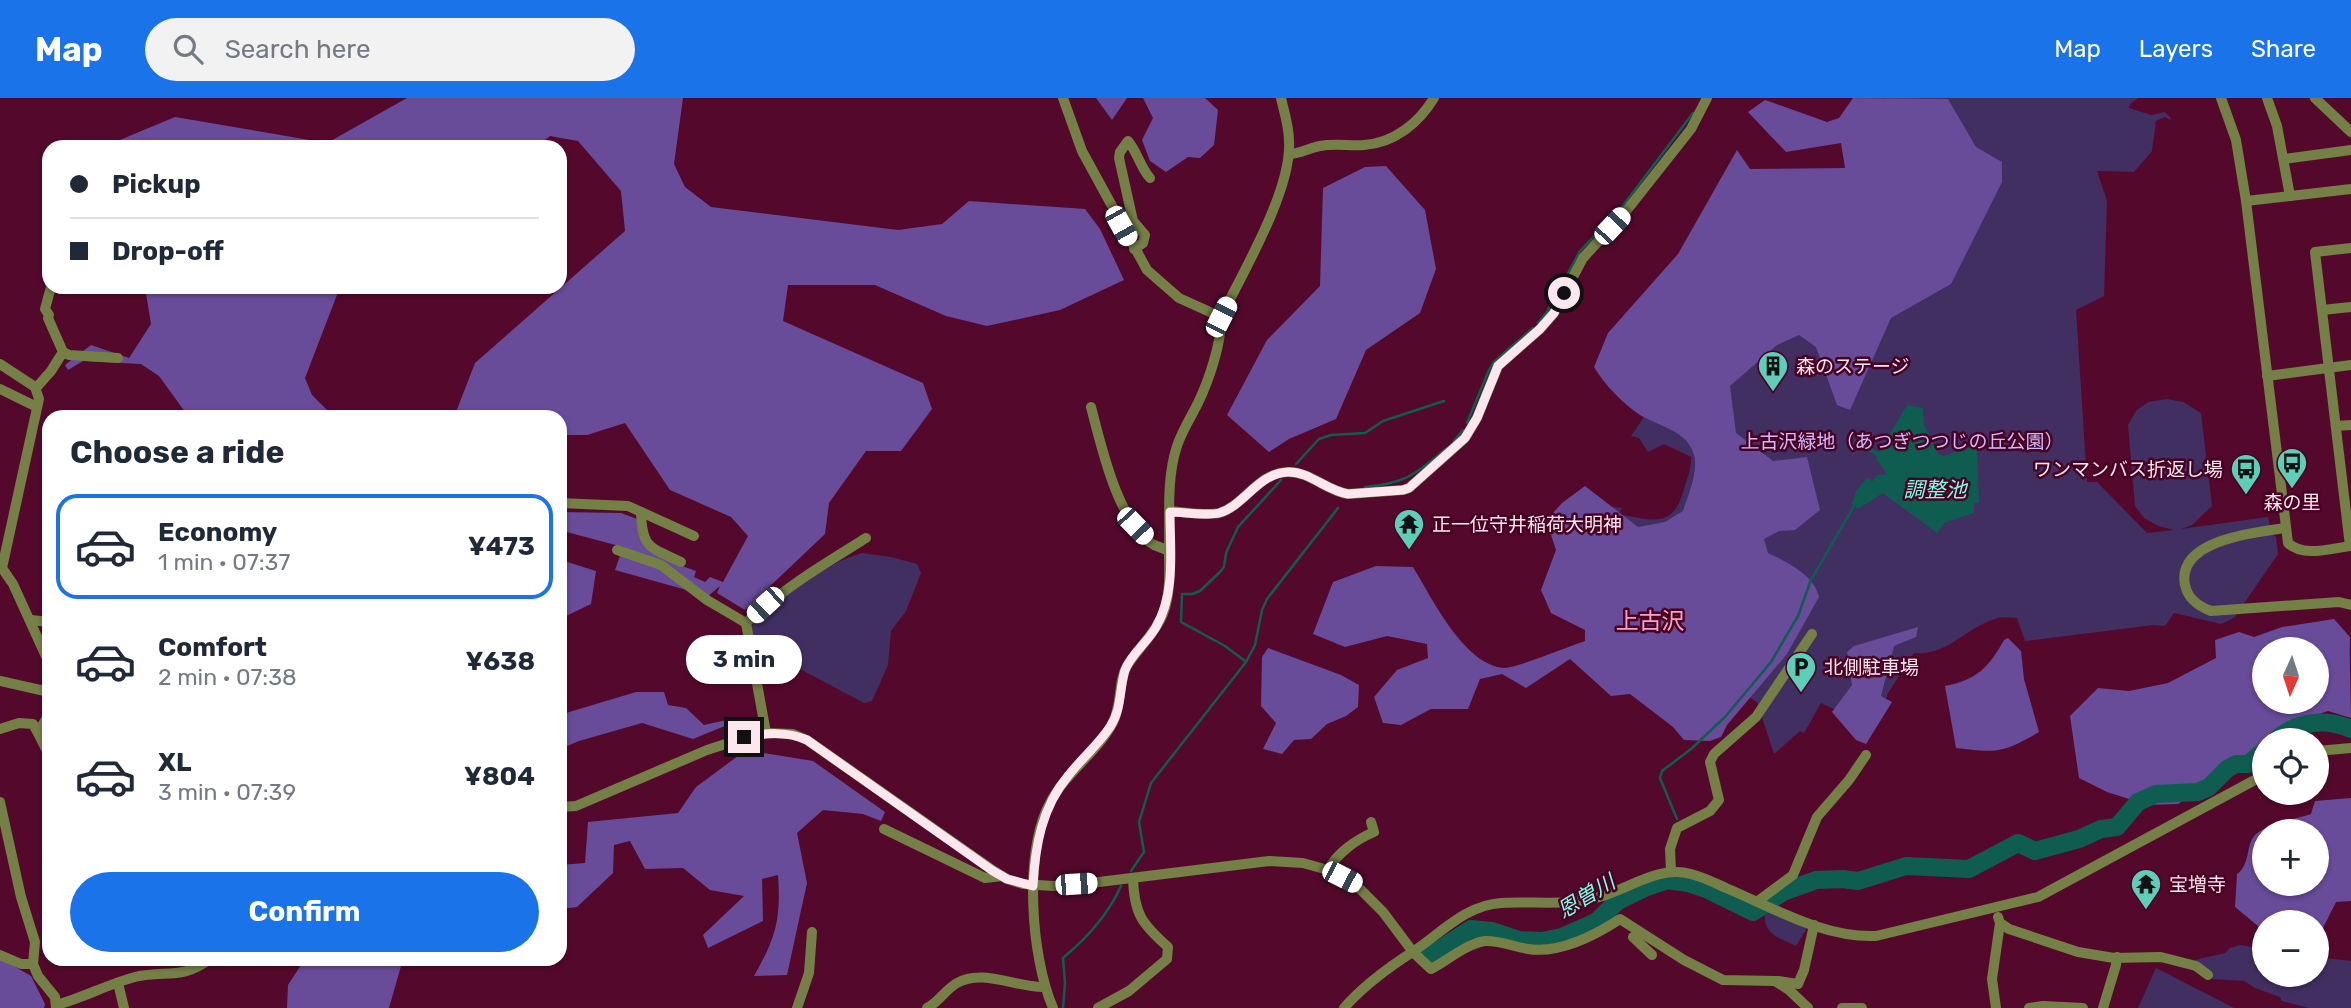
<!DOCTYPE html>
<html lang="en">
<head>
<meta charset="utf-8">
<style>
	:root { --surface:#fff; --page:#f2f2f3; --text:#1f2937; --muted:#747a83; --line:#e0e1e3; --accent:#1a73e8 }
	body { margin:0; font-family:Rubik,"Noto Sans JP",sans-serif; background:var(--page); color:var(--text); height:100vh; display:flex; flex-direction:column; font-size:26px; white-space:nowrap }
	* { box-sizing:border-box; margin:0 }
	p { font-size:23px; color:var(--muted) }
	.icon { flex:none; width:38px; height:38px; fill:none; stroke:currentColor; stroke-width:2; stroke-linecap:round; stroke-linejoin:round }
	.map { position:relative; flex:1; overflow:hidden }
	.drawer { position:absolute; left:42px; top:312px; width:525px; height:556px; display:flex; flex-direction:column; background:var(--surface); border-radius:21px; box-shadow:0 2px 5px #0004 }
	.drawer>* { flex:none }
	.top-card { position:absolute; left:42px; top:42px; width:525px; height:154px; border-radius:21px; box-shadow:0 2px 5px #0004; display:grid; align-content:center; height:154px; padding:0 28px; background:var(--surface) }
	.needle { width:46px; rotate:183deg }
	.buttons { position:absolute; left:2252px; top:539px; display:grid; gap:14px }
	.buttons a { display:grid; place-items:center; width:77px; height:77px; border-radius:50%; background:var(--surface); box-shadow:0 2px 5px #0004; font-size:35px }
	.end { position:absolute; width:32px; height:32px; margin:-16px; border:9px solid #fbe7ed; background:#111; box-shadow:0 0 0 4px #111 }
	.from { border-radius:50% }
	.bubble { position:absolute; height:49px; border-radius:24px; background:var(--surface); box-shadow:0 2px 5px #0004; font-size:23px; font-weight:700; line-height:49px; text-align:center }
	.car { position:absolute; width:21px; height:42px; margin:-21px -10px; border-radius:9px; box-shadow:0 0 5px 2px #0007; background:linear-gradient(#fff 24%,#345 0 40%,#fff 0 76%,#345 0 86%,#fff 0) }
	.top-card b { display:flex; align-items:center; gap:24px; height:66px; font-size:26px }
	.top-card b+b { border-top:2px solid var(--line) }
	.top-card i { width:18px; height:18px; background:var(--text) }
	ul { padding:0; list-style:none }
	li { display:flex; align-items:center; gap:21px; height:105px; margin:0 14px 10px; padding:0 14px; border:4px solid transparent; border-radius:21px }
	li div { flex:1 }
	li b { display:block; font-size:26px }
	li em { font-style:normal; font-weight:700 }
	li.on { border-color:var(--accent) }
	li>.icon { width:63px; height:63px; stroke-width:1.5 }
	h2 { padding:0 28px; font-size:32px; line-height:84px }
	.primary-button { display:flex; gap:14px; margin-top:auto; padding:14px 28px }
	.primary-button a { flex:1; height:80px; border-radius:42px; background:var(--accent); color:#fff; font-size:28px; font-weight:700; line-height:80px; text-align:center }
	header { display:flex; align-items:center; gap:42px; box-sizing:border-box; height:98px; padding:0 35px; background:var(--accent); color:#fff }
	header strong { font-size:33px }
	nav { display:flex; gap:38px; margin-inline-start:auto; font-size:24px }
	.search { width:490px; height:63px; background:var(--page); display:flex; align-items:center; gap:18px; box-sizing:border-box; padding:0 24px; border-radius:38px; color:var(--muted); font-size:26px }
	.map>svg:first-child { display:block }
	.green { fill:#412f61 }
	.forest { fill:#684b99; fill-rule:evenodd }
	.water { fill:#0e5d50 }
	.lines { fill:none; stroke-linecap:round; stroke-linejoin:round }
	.stream { stroke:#0e5d50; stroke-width:2.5 }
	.river { stroke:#0e5d50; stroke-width:18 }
	.minor { stroke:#748046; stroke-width:10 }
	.route { stroke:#fbe7ed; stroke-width:9 }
	.labels { text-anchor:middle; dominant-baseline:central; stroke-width:5; stroke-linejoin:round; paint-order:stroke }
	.poi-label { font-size:19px; fill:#fbe7ed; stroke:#480023; text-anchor:start }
	.park-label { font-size:19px; fill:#cebafb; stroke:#480023 }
	.water-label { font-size:21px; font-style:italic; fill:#7cffe5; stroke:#480023 }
	.quarter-label { font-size:23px; fill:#f9a1be; stroke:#480023 }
</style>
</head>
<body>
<header>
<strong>Map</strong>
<div class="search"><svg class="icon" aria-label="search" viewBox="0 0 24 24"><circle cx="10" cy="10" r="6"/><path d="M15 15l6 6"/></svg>Search here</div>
<nav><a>Map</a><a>Layers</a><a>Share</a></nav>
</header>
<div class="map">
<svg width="2351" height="910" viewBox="0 0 2351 910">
	<rect width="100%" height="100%" fill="#54092c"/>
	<g class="green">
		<path d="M1886,0H2138L2130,6L2129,10L2151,17L2165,14L2171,20L2170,22L2165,19L2156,23L2152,53L2134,74L2097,73L2107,103L2104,198L2076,212L2087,384H2097L2147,435L2174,432L2158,428L2144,420L2135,408L2128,327L2136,313L2148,304L2167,301L2183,304L2201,315L2212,408L2192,427L2181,431L2268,419L2272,436L2276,439L2278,456L2234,520L2221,526L2174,515L2165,528L2154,527L2025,543L2017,520C2010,520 2002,518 1995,521C1965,530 1948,558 1914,555L1888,595L1881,615L1855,621L1821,605L1804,635L1800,633L1774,656L1757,604L1723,583L1649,441L1593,407L1622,410L1618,416C1652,422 1673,432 1684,391C1687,381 1692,369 1691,359L1664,346L1648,354L1639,340L1631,338L1651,309L1789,198Z"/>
		<path d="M862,455L891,459L917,466L921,475L906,513L891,533L888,567L872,603L864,605L753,546L751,530L758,517L819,475L842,462Z"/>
		<path d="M1765,812L1807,830L1796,848C1777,839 1762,836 1765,812Z"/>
		<path d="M2240,847L2264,851V877H2317V859L2351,863V910H2309L2282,903L2280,899L2255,890L2244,883L2212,881L2195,867V862L2225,855L2230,850Z"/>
		<path d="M2156,870L2234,910H2138Z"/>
	</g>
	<g class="forest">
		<path d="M407,0H683L674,66L685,89L711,109L898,132L942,126L969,103L1085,111L1100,131L1124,182L1060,212L987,228L946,218L875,187H788L783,223L923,285L932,311L901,353H866L829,405L825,436L745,512L717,495L720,488L708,498L615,472L623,449L563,433L561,462L596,473L591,506L566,518L560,547L562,531L560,529V414L621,415L637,421L647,449L685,469L696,473L694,479L705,484L710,479L723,484L748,438L731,419L670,392L625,325L587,337H560V318H461L456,314L475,265L625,133L621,93L578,43L550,38L536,49H103L175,19L327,45Z"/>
		<path d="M1096,0H1127L1112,22Z"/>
		<path d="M1143,0H1205L1218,12L1214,47L1200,60L1188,59L1166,74L1150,63L1142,42L1153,20Z"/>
		<path d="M1853,0L1948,1L1976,49L2002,64V84L1951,186L1891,220L1850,312L1837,307L1816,249L1799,237L1777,247L1730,288L1736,335L1773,363L1807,359L1820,412L1795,432L1779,433L1764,441L1768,455C1787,464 1814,477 1819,499L1787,556L1727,627L1721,639L1710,643L1684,642L1673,629L1630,596L1611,598L1570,561L1526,590L1502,576L1480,581L1468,611H1431L1401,627L1383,625L1374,599L1397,572L1428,560L1427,546L1387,538L1345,549L1313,536L1333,484L1376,468L1413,469C1432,500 1464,567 1504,570C1514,571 1572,547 1585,543V532L1551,515L1541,492L1556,452L1550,434L1543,426L1562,405L1585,388L1638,429L1665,424L1683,413C1688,397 1700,371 1693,354C1685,332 1658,328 1640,317C1622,305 1605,287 1594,269L1608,235L1678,156L1737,52L1750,71L1845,70L1841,45L1786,54L1748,14L1765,2L1827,24L1839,20Z"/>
		<path d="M1386,68L1425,112L1436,171L1420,215L1366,252L1336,321L1289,341L1269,354L1227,317L1267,242L1320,188L1323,90L1365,69Z"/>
		<path d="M145,189H340L305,280L312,297L333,318H188L159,278L141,266L83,263L68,272L65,267L91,247L129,260L151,226Z"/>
		<path d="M2334,521L2350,539C2349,566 2351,593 2351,620L2328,613L2286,627L2272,642H2264V650L2178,706L2148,707L2107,694L2079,680L2070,618L2098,590L2129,593L2168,585L2216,560L2215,542L2239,534L2254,539L2282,529ZM2264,551H2317V604H2264Z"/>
		<path d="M1918,529L1916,539L1894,548L1881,598L1892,604L1866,646L1856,642L1832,614L1852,587L1847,554L1854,548Z"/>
		<path d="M2008,540L2021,553L2024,581L2039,634C2003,655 1996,655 1956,650L1945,588C1977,582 1989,569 2004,542Z"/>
		<path d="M1268,550L1341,577L1359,587L1358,609L1346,618L1327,626L1311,641L1294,642L1282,656L1263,651L1276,625L1261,608L1262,559Z"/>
		<path d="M636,594H664L668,607L686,610L704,627L736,620L737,623L693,641L642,625L579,643L560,651V609L566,615Z"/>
		<path d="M746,652L813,663L885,714L881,723L863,716L823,712L797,735L807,785L787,877L754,878C776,839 781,822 778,777L762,781L763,823L708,850L703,837L744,798L710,792L683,770L645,771L630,743L614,747L613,775L577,809L560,811V767L585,765L588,724L678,715L696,689Z"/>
		<path d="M2351,700V803L2336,804L2323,830H2317V824H2264V829L2258,828L2235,809L2237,776C2251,767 2245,746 2256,736C2267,726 2296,721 2311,716L2315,703ZM2264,733H2317V786H2264Z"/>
		<path d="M0,860L31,878L45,906L44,910H0Z"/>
		<path d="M305,861H403L389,910H287L288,887Z"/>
	</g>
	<path class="water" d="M1907,307L1923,310L1924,327L1938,356L1944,358L1977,347L1979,405L1974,406V415L1944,425L1937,435L1883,395L1858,411L1851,405L1854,401L1856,393L1867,380L1873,383L1877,377L1887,376L1876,361L1877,358L1855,347L1857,344L1879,354Z"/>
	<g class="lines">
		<g class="stream">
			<path d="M1538,225L1547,214L1580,153L1622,109L1693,15"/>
			<path d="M1467,325L1489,272L1494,264L1533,230"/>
			<path d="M1454,343L1463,332"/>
			<path d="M1296,366L1319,341L1331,337L1365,335L1383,323L1444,303"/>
			<path d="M1365,389C1408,385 1415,376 1447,350"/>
			<path d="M1245,563L1225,548L1181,524L1182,496H1192L1200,493L1220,474L1224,469L1226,455L1238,429L1281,382"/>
			<path d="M1677,721L1660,680L1662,673L1691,651L1725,619L1771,564L1798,518L1811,482L1854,408"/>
			<path d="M1131,773L1144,754L1139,724L1151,685L1246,564L1255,547L1262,512L1267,501L1338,410"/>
			<path d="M1063,910L1065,885L1063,860C1087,840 1108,817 1121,788"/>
		</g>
		<g class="river">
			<path d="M2276,642C2296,623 2326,620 2351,631"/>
			<path d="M1429,858L1471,831L1492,833L1519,842L1542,843L1562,839L1596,824L1618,803L1647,789L1668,782L1688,785L1706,791L1753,814L1783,794L1816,782L1843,781L1858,783L1906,768L1969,771L2018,745L2035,753L2079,741L2101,731L2117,729L2138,704L2156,696L2198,694L2209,689L2227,671L2236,666H2248L2264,653"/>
		</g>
		<g class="minor">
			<path d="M1063,0L1082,53L1147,172L1179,200L1221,219"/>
			<path d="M2221,0L2236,42L2246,103L2288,445C2304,460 2332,450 2351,448"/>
			<path d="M2267,0L2277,28L2290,98"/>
			<path d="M2315,0L2351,34"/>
			<path d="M1289,56C1300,56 1309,50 1320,48C1334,45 1350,48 1364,47C1394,45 1419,25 1434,0"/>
			<path d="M2284,61L2351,52"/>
			<path d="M2246,103L2351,91"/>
			<path d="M1134,151L1143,145L1145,137L1133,123L1119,60L1120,54L1128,43C1138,55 1140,69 1150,80"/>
			<path d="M2322,212L2351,209"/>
			<path d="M63,254L69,257L118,260"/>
			<path d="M0,266L35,289L39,301L2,470L13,486L49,565"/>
			<path d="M2267,278L2351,267"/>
			<path d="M36,290L51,273L63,254L48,220L49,217L45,211L51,189"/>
			<path d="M0,291L37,309"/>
			<path d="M1091,309C1101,347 1118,426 1154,447C1159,449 1165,451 1169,453"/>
			<path d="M2336,328L2351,327"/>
			<path d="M560,405L628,408L694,438"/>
			<path d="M1170,413C1183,414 1207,418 1219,415C1244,408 1258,375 1287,374C1309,373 1327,393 1348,396L1403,392L1409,390L1465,340L1477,320L1498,268L1540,231L1554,215L1583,160L1627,112L1691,31L1707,0"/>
			<path d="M641,414C642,451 650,449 681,464"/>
			<path d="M2285,430C2256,434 2176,442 2185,487C2188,501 2198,508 2211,513L2339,504L2351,507"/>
			<path d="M2350,448L2315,154L2351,150"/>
			<path d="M617,452L661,467L707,502L746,525"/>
			<path d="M31,522L49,524"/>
			<path d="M0,583L49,594"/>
			<path d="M0,631L19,625L33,626L38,635L49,616"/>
			<path d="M38,635L49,657"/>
			<path d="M766,635L746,525C782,491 824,466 866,440"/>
			<path d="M2317,653L2351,650"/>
			<path d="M0,704L21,799L35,844L33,866L38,878L55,899L56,910"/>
			<path d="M560,709L576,708L707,652L744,640L766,635L793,636L807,642L994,773L1007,781L1023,786L1053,788L1099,784L1269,763L1303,765L1328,772L1355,786L1383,814L1413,854L1431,871C1448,862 1466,846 1485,843C1499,842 1514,849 1528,851C1560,856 1594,838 1620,821L1684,862L1723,882L1775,883L1789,892L1808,910"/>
			<path d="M884,731L985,780L1002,778"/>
			<path d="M1328,772C1337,755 1357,741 1374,734L1371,724"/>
			<path d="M1671,773L1670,751L1677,730L1710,713L1719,702L1710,664L1714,656L1756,619L1812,536"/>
			<path d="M1758,803L1793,777L1817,719L1849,682L1866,657"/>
			<path d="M2000,825L2009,831L2078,854L2114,860L2161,859L2196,868L2208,877"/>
			<path d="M1633,839L1652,857"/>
			<path d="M0,857L21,866H33"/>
			<path d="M1778,883L1798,886L1804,872L1814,827"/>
			<path d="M118,885L124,910"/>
			<path d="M56,907C83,900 108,886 135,879C165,872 182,882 210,861"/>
			<path d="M797,910L809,875L812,834"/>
			<path d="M927,910C939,904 945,892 957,885C983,870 1017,890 1044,889"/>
			<path d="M1053,910C1031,859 1023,753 1051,703C1067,673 1098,654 1113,624C1122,607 1118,583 1127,568C1138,550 1155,536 1163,516C1171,495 1169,475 1169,453C1170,419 1166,381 1177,348C1182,333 1191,319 1198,305C1209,282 1222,244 1221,219C1243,174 1292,92 1289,43C1289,28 1284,14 1281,0"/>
			<path d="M1098,910L1129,893L1167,861L1168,849C1142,826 1134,816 1133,780"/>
			<path d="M1344,910C1363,888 1389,869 1414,853C1441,835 1466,807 1501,805C1533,803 1563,808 1596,800C1628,792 1657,767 1691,776C1703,779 1715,785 1726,790C1774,810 1823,840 1876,838L2038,799L2264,677"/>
			<path d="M1842,910H1862"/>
			<path d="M1996,910L1992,881L2000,825L1998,819"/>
			<path d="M2029,910L2043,908L2083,910"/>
			<path d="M2103,910L2116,867L2117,859"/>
		</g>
	</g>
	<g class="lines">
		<path class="route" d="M744,639C766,635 786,633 807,642L993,773L1007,781L1033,788C1035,748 1042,709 1068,678C1081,661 1098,647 1110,629C1122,611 1119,592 1125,572C1131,556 1148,544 1156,529C1176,494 1170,452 1170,414C1183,414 1207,418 1219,415C1244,408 1258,375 1288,374C1309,373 1327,393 1348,396L1403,392L1409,390L1465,340L1477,320L1498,268L1540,231L1554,215L1564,195"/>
	</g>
	<defs>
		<g id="building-pin" transform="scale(1.575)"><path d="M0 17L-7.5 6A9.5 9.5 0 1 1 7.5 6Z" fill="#5eceb8" stroke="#480023"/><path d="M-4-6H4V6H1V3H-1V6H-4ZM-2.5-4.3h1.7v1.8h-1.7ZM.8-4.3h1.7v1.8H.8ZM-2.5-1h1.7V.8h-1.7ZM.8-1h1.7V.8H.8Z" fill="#111"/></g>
		<g id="bus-pin" transform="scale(1.575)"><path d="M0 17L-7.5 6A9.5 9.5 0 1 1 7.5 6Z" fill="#5eceb8" stroke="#480023"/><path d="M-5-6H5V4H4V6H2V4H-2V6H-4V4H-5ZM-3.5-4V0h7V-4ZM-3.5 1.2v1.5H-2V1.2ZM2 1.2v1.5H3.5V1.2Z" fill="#111"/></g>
		<g id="temple-pin" transform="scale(1.575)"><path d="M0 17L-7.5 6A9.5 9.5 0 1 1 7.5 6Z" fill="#5eceb8" stroke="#480023"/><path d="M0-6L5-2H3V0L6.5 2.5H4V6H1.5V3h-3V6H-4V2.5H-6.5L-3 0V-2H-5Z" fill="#111"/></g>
		<g id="parking-pin" transform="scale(1.575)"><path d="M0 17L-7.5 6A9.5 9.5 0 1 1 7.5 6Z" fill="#5eceb8" stroke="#480023"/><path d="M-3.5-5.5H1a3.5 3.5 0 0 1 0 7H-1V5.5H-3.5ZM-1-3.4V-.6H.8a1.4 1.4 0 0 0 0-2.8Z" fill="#111"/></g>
	</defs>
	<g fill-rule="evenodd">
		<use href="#building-pin" x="1773" y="268"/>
		<use href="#bus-pin" x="2292" y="365"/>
		<use href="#bus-pin" x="2246" y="371"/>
		<use href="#temple-pin" x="1409" y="426"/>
		<use href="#parking-pin" x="1801" y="569"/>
		<use href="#temple-pin" x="2146" y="786"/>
	</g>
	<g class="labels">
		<g class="poi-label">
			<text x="1796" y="268">森のステージ</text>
			<text x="2223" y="371" text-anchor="end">ワンマンバス折返し場</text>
			<text x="2292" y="404" text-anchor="middle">森の里</text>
			<text x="1432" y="426">正一位守井稲荷大明神</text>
			<text x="1824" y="569">北側駐車場</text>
			<text x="2169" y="786">宝増寺</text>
		</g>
		<g class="park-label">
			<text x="1902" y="343">上古沢緑地（あつぎつつじの丘公園）</text>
		</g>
		<g class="water-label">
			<text x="1935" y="391">調整池</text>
			<text transform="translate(1586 798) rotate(-31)">恩曽川</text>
		</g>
		<g class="quarter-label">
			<text x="1650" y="523">上古沢</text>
		</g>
	</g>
</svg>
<div class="buttons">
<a><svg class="needle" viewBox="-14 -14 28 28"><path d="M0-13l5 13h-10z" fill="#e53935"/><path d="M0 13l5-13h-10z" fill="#747a83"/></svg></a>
<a><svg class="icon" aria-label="locate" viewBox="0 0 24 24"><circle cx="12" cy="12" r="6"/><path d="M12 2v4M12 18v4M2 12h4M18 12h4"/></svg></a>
<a>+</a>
<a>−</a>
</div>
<i class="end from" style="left:1564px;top:195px"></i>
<i class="end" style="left:744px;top:639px"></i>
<div class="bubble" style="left:686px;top:537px;width:116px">3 min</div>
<i class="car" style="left:1121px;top:128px;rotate:151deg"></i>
<i class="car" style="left:1612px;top:128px;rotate:43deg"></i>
<i class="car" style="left:1221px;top:219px;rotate:27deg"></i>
<i class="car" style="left:1135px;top:428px;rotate:136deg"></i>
<i class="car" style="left:765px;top:507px;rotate:227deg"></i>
<i class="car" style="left:1342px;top:779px;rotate:117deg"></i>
<i class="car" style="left:1076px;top:786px;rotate:86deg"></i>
<div class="top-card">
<b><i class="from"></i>Pickup</b>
<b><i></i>Drop-off</b>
</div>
<section class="drawer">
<h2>Choose a ride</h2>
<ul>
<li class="on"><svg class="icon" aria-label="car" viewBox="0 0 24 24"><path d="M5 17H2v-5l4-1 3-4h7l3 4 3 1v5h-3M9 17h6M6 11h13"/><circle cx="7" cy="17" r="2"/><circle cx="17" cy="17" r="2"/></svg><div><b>Economy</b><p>1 min · 07:37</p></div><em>¥473</em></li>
<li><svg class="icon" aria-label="car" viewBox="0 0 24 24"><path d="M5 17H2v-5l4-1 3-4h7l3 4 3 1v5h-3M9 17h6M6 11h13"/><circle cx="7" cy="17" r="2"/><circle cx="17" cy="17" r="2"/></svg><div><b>Comfort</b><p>2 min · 07:38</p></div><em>¥638</em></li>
<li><svg class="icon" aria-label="car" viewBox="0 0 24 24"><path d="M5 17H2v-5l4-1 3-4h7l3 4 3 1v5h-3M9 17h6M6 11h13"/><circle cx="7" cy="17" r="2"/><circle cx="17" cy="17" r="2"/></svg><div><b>XL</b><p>3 min · 07:39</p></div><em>¥804</em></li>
</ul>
<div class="primary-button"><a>Confirm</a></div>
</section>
</div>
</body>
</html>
